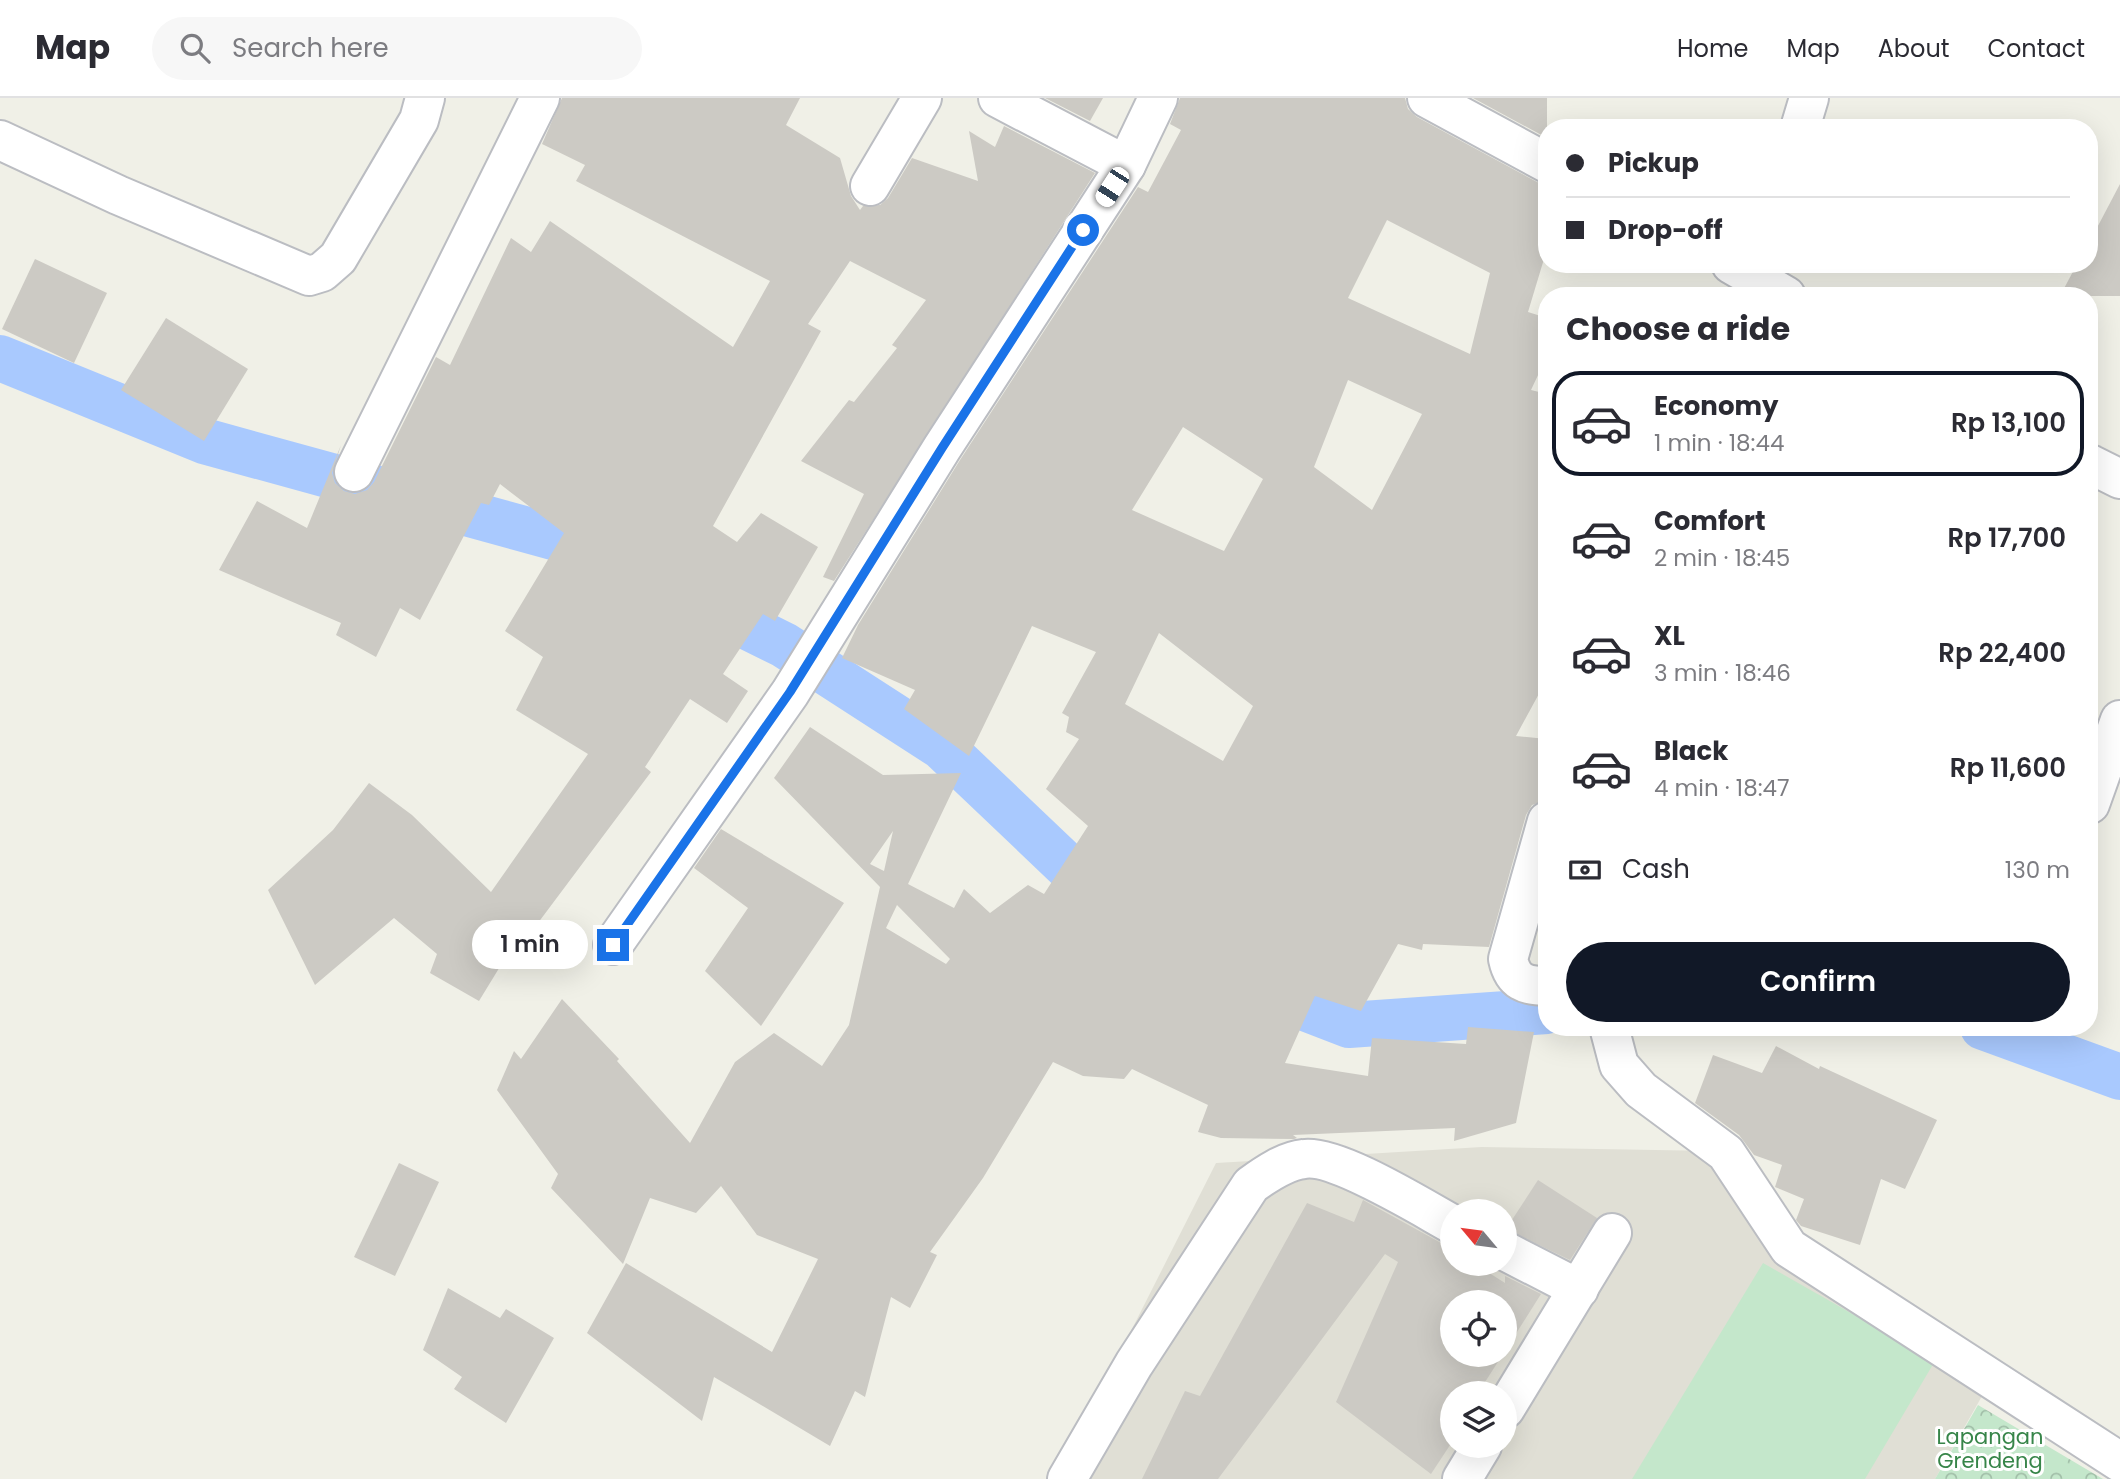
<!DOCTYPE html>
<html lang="en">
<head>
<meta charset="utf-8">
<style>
	:root { --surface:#fff; --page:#f7f7f7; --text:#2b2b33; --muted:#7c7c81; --line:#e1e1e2; --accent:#111827 }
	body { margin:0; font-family:Poppins,sans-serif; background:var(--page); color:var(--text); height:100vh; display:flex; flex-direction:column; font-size:26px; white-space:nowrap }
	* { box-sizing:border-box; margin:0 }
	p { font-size:23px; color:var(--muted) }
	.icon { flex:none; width:38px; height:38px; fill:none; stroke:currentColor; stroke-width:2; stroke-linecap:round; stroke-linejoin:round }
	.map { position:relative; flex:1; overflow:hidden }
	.sheet { position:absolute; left:1538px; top:189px; width:560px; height:749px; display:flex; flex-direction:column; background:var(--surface); border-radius:28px; box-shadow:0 7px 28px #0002 }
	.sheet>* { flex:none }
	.banner { position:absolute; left:1538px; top:21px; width:560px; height:154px; border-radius:28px; box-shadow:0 7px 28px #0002; display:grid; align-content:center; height:154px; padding:0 28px; background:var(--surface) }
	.needle { width:46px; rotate:299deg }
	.fabs { position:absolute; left:1440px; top:1101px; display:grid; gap:14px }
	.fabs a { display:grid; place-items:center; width:77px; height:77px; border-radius:50%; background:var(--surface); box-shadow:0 7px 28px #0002; font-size:35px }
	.end { position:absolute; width:32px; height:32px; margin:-16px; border:9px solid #1a73e8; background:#fff; box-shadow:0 0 0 4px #fff }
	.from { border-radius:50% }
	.bubble { position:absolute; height:49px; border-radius:24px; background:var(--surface); box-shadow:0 7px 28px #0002; font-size:23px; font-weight:600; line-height:49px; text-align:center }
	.car { position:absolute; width:21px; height:42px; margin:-21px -10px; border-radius:9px; box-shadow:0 0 5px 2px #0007; background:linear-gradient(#fff 24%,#345 0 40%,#fff 0 76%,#345 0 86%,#fff 0) }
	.banner b { display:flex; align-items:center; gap:24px; height:66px; font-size:26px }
	.banner b+b { border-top:2px solid var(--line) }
	.banner i { width:18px; height:18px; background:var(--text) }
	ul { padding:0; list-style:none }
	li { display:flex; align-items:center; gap:21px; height:105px; margin:0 14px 10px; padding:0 14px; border:4px solid transparent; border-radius:28px }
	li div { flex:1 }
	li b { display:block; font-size:26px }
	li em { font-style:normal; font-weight:600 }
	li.selected { border-color:var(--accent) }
	li>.icon { width:63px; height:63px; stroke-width:1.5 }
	h2 { padding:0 28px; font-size:32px; line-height:84px }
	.pay { display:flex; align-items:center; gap:18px; height:77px; padding:0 28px; font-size:26px }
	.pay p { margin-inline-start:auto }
	.action { display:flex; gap:14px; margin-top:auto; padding:14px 28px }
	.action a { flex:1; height:80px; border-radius:42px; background:var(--accent); color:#fff; font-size:28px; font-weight:600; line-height:80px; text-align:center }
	header { display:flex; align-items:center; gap:42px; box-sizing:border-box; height:98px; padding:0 35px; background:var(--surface); border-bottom:2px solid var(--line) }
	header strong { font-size:33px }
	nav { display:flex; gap:38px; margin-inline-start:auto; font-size:24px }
	.search { width:490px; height:63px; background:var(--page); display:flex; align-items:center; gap:18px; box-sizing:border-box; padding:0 24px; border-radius:38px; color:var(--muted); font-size:26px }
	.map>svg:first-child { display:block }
	.education { fill:#e0dfd5; fill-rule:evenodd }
	.forest { fill:url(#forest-crowns) }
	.pitch { fill:#c4e7cb }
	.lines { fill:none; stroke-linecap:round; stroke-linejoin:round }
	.canal { stroke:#a9c9fe; stroke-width:46 }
	.building { fill:#cccac4; fill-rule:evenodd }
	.minor-casing { stroke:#bbbdc2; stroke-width:42 }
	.minor { stroke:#fff; stroke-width:38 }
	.route { stroke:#1a73e8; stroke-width:9 }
	.labels { text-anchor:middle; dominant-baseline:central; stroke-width:6; stroke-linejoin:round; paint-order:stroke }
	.park-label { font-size:21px; fill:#378549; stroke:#fff }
</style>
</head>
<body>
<header>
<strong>Map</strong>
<div class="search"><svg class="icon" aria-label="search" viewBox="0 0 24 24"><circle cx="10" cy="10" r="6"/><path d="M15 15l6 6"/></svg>Search here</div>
<nav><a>Home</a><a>Map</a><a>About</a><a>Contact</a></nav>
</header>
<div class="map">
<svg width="2120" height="1381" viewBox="0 0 2120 1381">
	<defs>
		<pattern id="forest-crowns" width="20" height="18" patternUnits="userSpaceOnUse" patternTransform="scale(1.75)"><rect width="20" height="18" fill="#c4e7cb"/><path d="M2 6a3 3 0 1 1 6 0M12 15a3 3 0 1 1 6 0" fill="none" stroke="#a2bfa9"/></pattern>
	</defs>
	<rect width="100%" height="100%" fill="#f0f0e7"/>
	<path class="education" d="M1482,1049L1714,1053L1798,1173L1986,1291L1935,1381H1056L1216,1065ZM1452,1113H1505V1166H1452ZM1452,1204H1505V1256H1452ZM1452,1295H1505V1348H1452Z"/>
	<path class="forest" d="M1978,1307L2103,1381H1935Z"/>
	<path class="pitch" d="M1763,1165L1935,1263L1865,1381H1632Z"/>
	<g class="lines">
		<g class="canal">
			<path d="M0,260L204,343L586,448L617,464"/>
			<path d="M697,504L784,547L942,649L1109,808"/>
			<path d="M1250,889L1349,927L1547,913"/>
			<path d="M1983,929L2120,979"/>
		</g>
	</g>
	<g class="building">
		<path d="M562,0H800L786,27L840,60L851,98L860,112L863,108L880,107L888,100L912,60L978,83L969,33L995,49L1004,28L1095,75L834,483L823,479L864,396L801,363L849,302L854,304L897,250L892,247L926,202L850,163L808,226L821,233L713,428L737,444L761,415L818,449L775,523L763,516L723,576L748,593L727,625L690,601L645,669L651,674L517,853L512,849L479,903L430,875L437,856L394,820L315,887L268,792L333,732L369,685L412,717L491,794L588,656L516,612L543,559L505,533L564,435L500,386L489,407L481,405L420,522L400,510L376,559L336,537L341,525L219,472L257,403L307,430L341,347L332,375L335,385L344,393L355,396L367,392L374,384L436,259L450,267L511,140L531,154L550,123L733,249L770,183L576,83L585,67L542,46Z"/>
		<path d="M1045,0H1103L1090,23Z"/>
		<path d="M1180,0H1405L1408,11L1417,19L1537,84L1547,87V151L1528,214L1547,220V258L1531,292L1547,296V581L1516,638L1547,641V702L1532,707L1526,717L1489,849L1423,846L1422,852L1398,846L1361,913L1315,898L1285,965L1368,978L1372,940L1466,946L1468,929L1534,934L1516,1025L1454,1043L1455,1030L1293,1037L1297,1040L1294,1041L1221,1040L1198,1034L1208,1007L1132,971L1124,981L1083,978L1053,964L983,1080L930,1154L937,1157L910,1210L891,1199L865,1299L855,1293L830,1348L714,1279L702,1323L587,1235L626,1165L772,1254L818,1161L757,1137L721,1088L696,1115L650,1100L623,1166L551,1090L558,1076L497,992L514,953L521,961L562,901L619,961L617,963L690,1045L735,964L774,935L822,968L849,927L880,789L774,680L810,629L883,677L961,675L908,786L954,810L964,791L990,815L1028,787L1044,796L1088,728L1046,691L1079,641L1066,634L1069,619L1062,615L1096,554L1032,528L969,658L904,611L915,592L842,560L858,527L960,362L1138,89L1148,94L1181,32L1170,26ZM1387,122L1490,175L1470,256L1348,200ZM1348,282L1422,316L1372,412L1314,369ZM1183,329L1263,381L1224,453L1132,412ZM1159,535L1253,608L1223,663L1125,606ZM893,733L884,773L870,766ZM897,807L950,861L946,866L886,830Z"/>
		<path d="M1473,0H1547V40Z"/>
		<path d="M2120,86V198H2060L2077,166H2090V143Z"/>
		<path d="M35,161L107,195L74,265L2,231Z"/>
		<path d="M166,220L248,271L204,343L121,292Z"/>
		<path d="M721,731L844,805L761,928L705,873L748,810L694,770Z"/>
		<path d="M1776,948L1819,971L1820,968L1937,1022L1905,1091L1881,1081L1860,1147L1801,1128L1796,1122L1804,1101L1775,1089L1782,1067L1754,1057L1739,1037L1695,1005L1713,957L1762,975Z"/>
		<path d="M399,1065L439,1084L395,1178L354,1159Z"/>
		<path d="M1538,1082L1597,1120L1570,1162L1506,1131Z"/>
		<path d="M1363,1102L1452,1151V1166H1475L1505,1185V1178L1541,1196L1505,1253V1204H1452V1256H1503L1478,1295H1452V1344L1431,1376L1336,1304L1398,1164L1385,1156L1218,1381H1142L1185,1293L1200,1298L1307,1105L1354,1124Z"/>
		<path d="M448,1190L500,1220L506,1211L554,1240L506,1325L454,1291L462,1279L423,1252Z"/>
	</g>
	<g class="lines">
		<g class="minor-casing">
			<g id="minor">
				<path d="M998,0L1126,67"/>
				<path d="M1427,0L1547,65"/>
				<path d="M1800,30L1809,0"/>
				<path d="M0,42L118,97L309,178L322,174L338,160L419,22L425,0"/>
				<path d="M870,88L922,0"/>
				<path d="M1731,166L1786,198"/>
				<path d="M2090,366L2120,381"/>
				<path d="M354,374L540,0"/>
				<path d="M2090,706L2120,622"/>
				<path d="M1547,723L1508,861C1513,884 1525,888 1547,888"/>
				<path d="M613,847L790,595L942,350L1126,67L1158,0"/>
				<path d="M1609,929L1619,967L1641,992L1726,1055L1789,1150L2120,1364"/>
				<path d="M1505,1153L1579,1191"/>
				<path d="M1505,1311L1612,1135"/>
				<path d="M1067,1381L1134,1266L1251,1087C1266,1076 1285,1063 1304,1061C1336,1056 1421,1109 1452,1126"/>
				<path d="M1462,1381L1482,1348"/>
			</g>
		</g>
		<use href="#minor" class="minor"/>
	</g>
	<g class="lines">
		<path class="route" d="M613,847L790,594L942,350L1083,132"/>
	</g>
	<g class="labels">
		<g class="park-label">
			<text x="1990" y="1338">Lapangan<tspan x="1990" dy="24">Grendeng</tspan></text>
		</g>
	</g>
</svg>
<div class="fabs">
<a><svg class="needle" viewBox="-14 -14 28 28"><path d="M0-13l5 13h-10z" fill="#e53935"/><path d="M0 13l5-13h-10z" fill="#7c7c81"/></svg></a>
<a><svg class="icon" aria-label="locate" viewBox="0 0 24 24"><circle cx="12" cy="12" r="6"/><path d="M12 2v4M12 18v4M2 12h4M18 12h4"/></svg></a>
<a><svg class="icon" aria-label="layers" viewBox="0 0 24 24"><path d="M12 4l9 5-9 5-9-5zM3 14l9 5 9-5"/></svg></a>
</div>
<i class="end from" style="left:1083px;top:132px"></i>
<i class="end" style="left:613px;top:847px"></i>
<div class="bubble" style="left:472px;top:822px;width:116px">1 min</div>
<i class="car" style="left:1112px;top:89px;rotate:213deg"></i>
<div class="banner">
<b><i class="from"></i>Pickup</b>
<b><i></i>Drop-off</b>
</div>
<section class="sheet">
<h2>Choose a ride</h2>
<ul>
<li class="selected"><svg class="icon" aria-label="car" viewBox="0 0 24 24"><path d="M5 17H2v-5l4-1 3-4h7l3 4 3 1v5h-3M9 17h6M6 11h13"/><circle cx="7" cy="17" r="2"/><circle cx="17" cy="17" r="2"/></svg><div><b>Economy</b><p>1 min · 18:44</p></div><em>Rp 13,100</em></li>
<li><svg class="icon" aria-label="car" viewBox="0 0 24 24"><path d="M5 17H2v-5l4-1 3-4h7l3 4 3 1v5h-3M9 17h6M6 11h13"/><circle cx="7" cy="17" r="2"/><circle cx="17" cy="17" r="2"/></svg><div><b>Comfort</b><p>2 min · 18:45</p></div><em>Rp 17,700</em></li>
<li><svg class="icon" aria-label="car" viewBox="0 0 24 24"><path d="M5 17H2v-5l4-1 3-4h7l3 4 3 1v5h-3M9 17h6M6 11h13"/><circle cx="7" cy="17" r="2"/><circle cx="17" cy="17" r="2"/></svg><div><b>XL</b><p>3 min · 18:46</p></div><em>Rp 22,400</em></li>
<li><svg class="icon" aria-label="car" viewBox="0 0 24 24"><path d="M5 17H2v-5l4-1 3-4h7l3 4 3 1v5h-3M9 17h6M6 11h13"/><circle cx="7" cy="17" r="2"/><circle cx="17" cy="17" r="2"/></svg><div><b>Black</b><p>4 min · 18:47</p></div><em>Rp 11,600</em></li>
</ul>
<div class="pay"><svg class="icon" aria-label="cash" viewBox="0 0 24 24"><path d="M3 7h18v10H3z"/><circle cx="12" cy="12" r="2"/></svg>Cash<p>130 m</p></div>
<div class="action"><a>Confirm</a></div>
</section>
</div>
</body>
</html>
